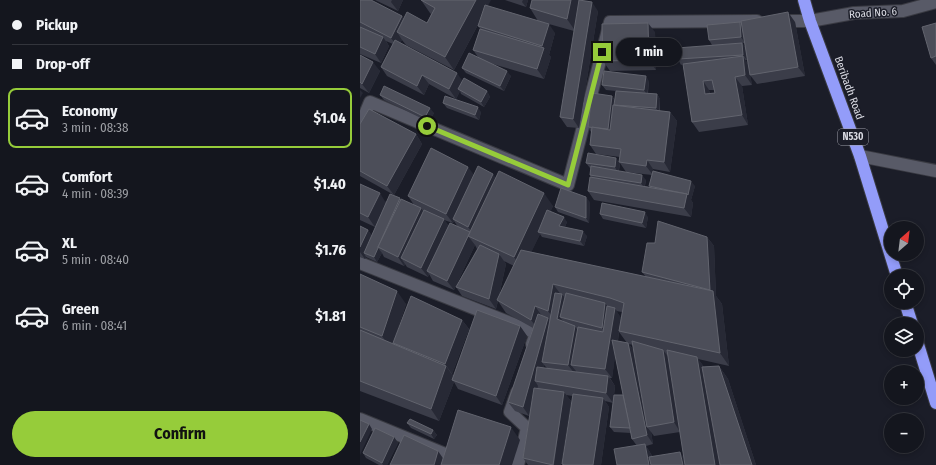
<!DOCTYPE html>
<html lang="en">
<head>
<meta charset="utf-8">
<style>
	:root { --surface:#14161e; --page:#21232b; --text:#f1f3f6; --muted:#9d9fa4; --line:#33353c; --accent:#96cc3a }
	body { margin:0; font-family:"Fira Sans Condensed",sans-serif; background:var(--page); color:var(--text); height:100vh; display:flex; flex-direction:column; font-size:15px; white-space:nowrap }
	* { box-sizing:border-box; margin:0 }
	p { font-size:13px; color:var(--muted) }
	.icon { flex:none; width:22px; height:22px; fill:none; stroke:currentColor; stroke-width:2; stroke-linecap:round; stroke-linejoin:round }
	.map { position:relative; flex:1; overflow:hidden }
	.side { display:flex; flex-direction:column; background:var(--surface); width:360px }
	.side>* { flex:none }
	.top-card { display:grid; align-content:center; height:88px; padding:0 12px; background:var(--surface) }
	.needle { width:26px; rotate:28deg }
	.buttons { position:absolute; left:524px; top:221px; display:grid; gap:8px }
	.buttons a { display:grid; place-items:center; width:40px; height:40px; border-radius:50%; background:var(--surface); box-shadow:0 2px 6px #0003,0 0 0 1px var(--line); font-size:20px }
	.end { position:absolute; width:18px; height:18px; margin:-9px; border:5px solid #96cc3a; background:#111; box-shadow:0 0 0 2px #111 }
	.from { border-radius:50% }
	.bubble { position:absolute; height:28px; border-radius:14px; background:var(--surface); box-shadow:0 2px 6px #0003,0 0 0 1px var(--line); font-size:13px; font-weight:700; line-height:28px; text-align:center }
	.top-card b { display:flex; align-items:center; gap:14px; height:38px; font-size:15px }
	.top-card b+b { border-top:1px solid var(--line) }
	.top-card i { width:10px; height:10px; background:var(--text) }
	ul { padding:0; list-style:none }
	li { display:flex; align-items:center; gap:12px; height:60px; margin:0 8px 6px; padding:0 4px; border:2px solid transparent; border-radius:8px }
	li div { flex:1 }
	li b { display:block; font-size:15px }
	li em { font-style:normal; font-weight:700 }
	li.current { border-color:var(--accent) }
	li>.icon { width:36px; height:36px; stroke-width:1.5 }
	.button { display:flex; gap:8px; margin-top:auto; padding:8px 12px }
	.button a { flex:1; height:46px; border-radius:24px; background:var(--accent); color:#111; font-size:16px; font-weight:700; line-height:46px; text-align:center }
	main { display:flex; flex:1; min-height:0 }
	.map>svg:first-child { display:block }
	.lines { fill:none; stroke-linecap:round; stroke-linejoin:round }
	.street-casing { stroke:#393a42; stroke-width:14 }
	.highway-casing { stroke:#393a42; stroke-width:14 }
	.street { stroke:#585a67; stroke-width:12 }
	.highway { stroke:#939cf9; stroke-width:12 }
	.wall { fill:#3b3d49; fill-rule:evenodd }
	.shaded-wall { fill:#272935 }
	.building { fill:#4c4e59; stroke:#62646e; fill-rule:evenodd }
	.route { stroke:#96cc3a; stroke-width:5 }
	.labels { text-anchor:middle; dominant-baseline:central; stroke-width:3; stroke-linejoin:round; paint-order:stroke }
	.shield { fill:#1b1d28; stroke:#a0a1aa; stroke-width:1 }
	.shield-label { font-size:10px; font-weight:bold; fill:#d9dae2 }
	.street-label { font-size:11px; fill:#d9dae2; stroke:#1b1d28 }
</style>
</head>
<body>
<main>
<section class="side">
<div class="top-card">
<b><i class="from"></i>Pickup</b>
<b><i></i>Drop-off</b>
</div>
<ul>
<li class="current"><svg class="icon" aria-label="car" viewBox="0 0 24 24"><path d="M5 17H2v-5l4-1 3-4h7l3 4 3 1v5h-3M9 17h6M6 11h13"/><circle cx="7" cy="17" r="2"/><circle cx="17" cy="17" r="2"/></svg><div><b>Economy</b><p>3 min · 08:38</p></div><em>$1.04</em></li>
<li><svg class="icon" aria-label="car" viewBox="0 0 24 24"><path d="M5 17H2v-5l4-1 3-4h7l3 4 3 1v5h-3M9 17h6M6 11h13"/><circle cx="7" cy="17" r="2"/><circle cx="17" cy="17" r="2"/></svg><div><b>Comfort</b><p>4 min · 08:39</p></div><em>$1.40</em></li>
<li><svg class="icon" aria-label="car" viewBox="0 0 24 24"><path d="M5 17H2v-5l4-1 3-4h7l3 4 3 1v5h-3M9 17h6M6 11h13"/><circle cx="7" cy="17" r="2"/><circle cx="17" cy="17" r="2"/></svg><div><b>XL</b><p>5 min · 08:40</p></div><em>$1.76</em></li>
<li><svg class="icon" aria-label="car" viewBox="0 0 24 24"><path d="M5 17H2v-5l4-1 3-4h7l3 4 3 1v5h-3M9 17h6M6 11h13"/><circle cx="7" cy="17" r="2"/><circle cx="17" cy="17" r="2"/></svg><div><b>Green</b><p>6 min · 08:41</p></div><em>$1.81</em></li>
</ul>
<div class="button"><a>Confirm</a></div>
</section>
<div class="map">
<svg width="576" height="465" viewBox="0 0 576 465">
	<rect width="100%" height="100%" fill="#1b1d28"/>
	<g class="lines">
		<g class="street-casing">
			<g id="street">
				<path d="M419,21H450L494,13L543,11L576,2"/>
				<path d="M0,126L10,102L208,185L250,22L397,21"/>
				<path d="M500,156L576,171"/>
				<path d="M0,263L176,333L172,344"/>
				<path d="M157,392L150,412L167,428L158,465"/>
				<path d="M0,419L95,458L93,465"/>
			</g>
		</g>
		<g class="highway-casing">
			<g id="highway">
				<path d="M444,0L450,21L500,156L537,276"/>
				<path d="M545,302L552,324"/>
				<path d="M557,341L576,403"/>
			</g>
		</g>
		<use href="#street" class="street"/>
		<use href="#highway" class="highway"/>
	</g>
	<g class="wall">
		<path d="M0,0L42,16L44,19L67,23L71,14L70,13L61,0L128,6L195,33L189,55L191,57L184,79L129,63L151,76L144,91L106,73L102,68L118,57L113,50L120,29L118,26L119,23L94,70L46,45L42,40L40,43L102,81L127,91L130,97L124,107L101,94L100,91L96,99L69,84L64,95L27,76L21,67L33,44L26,41L29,46L21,63L0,54Z"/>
		<path d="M15,0H43L38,11Z"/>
		<path d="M145,0H168L166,7Z"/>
		<path d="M170,8L238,11L219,128L207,127L200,117L214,31L178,21Z"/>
		<path d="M435,22L445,76L397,84L390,75L392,85L382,86L388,125L339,132L332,122L323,64L321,65L318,59L352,45L349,40L381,24ZM382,43H385V47ZM386,51L389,65L385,60H387ZM349,90H354L355,93L350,94Z"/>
		<path d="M576,23V65L571,58Z"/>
		<path d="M295,32L296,70L250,71L243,61Z"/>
		<path d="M0,55L20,71L9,93L0,88Z"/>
		<path d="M289,81L288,93L297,94L300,99V111L310,112L317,121L310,172L293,169V171L335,186L331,200L333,203L331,217L234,200L228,191L231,177L230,175L231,168H230L226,163L259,162L260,157L236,154L230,145L231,132L228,127L252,96L255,100L256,91L246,90L242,85ZM260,163L266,172L292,175L289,186L290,187L285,186L286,180L259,171Z"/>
		<path d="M20,95L74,113L69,122L24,100Z"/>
		<path d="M83,103L121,112L119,120L87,108Z"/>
		<path d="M0,124L56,134L62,144L34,195L0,176Z"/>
		<path d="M114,175L136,178L193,206L190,212L207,222L205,227L227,236L224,246L182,237L180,234L171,252L286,277L282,272L295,243L347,237L354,246L356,296L362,304L369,366L338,359L344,367L359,366L368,379L396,465H257L277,446L272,439L271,433L254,432L250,427L253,403L245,401L249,407L241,465H202V464L213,396L206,395L211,401L201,465H168L163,458L170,413L169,416L155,411L148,402L173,328L146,313L138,301L136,309L102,296L96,287L117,249L115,245L94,290L73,281L69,274L68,277L47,267L45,264L44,266L24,257L22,253L17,262L8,258L6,257L5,259L0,257V226L8,230L12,236L24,208L15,227L0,220V184L26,202L40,199L54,205L48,196ZM84,220L93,223L94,221L98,227L89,226ZM144,261L154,266L139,296L146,264ZM256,311L262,312L261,318ZM259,332L267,343L258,341ZM269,344L273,345L274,351ZM255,355L263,395H254L255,386L250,378H252ZM184,365L187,368H183ZM291,432L294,436L320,432L324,458L292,456L291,454L286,446L293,444Z"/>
		<path d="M230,202L229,223L198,212L195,207Z"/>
		<path d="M240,214L288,217L286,228L243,219Z"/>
		<path d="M0,274L46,304L35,337L102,320L109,329L92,374L93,376L160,326L167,336L142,405L98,389L94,382L79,421L0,391Z"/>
		<path d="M47,423L73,430L77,435L74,439L51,428Z"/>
		<path d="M34,437L38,443L27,465H19L6,458L3,453Z"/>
	</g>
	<g class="shaded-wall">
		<path d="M32,0H43L38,11L31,2Z"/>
		<path d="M116,0H131L94,70L85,57Z"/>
		<path d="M163,0H168L166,7L162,2Z"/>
		<path d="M211,0H223L216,32L207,19Z"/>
		<path d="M232,2L238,11L219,128L213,119Z"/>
		<path d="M428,12L435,22L445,76L438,67Z"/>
		<path d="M42,16L49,26L37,32L42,40L38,47L31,38Z"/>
		<path d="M380,22L384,27L385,43L381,37Z"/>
		<path d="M288,23L295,32L296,70L289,60Z"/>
		<path d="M189,24L195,33L189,55L182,46Z"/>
		<path d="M23,37L29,46L21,63L15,54Z"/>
		<path d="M382,43L386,48L387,60L383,55Z"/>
		<path d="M184,48L191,57L184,79L177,69Z"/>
		<path d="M383,56L389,66L392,85L385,75Z"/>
		<path d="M13,62L20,71L9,93L2,84Z"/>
		<path d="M147,71L151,76L144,91L140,86Z"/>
		<path d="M97,73L104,83L98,89L100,91L96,99L89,89Z"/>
		<path d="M62,75L69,84L64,95L57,86Z"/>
		<path d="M286,76L289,81L287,95L284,90Z"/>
		<path d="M375,77L382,86L388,125L382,115Z"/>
		<path d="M343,81L349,90L351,104L345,94Z"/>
		<path d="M0,90L3,93L0,98Z"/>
		<path d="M127,91L130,97L124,107L121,102Z"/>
		<path d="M297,94L300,99L299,113L296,108Z"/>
		<path d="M252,96L255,101L251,135L247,130Z"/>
		<path d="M118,107L121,112L119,120L115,115Z"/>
		<path d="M70,108L74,113L69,122L65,117Z"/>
		<path d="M310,112L317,121L310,172L304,162Z"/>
		<path d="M56,134L62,144L34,195L27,186Z"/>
		<path d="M256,158L260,163L258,173L255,167Z"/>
		<path d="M287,160L293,169V175L286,166Z"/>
		<path d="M108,167L115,176L93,219L94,221L93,223L86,214Z"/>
		<path d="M133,174L140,183L115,236L108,227Z"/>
		<path d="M282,175L286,180L284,188L281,183Z"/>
		<path d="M331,181L335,186L331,200L333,203L331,217L324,208L327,194Z"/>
		<path d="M20,193L26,203L15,227L8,217Z"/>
		<path d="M184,193L193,206L181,232H178L180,234L163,270L154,257Z"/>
		<path d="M226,197L230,202L229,223L226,218Z"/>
		<path d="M61,208L68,218L41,258L45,264L44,266L38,257Z"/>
		<path d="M285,212L288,217L286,228L282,223Z"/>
		<path d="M204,217L207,222L203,231L199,226Z"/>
		<path d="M84,219L91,229L67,271L69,274L68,277L61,268Z"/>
		<path d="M8,230L14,239L4,253L6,257L5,259L0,252V247Z"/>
		<path d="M223,231L227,236L224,246L220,241Z"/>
		<path d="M108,236L115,245L94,290L87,281Z"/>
		<path d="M347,237L354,246L356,296L362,304L369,366L360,353L350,291Z"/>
		<path d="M18,248L22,253L17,262L14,257Z"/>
		<path d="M139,254L146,264L136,309L129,299Z"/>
		<path d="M193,284L202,296V294L209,304L200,317L205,324L197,323L188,311Z"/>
		<path d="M37,291L46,304L31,349L22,336Z"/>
		<path d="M245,303L252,313L249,338L242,328Z"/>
		<path d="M175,306L184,319L180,332L171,320Z"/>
		<path d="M255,308L261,318L252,378L245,369Z"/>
		<path d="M188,318L195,328L182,362L184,365L179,382L175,381L178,386L169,416L163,407Z"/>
		<path d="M102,320L109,329L92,374L85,364Z"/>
		<path d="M160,326L167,336L142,405L136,396Z"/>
		<path d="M215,326L221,336L211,365L216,371L215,374L208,365Z"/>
		<path d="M268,343L275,352L287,427L291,432L293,444L287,435Z"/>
		<path d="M303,350L310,359L320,432L314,422Z"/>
		<path d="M337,357L346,370L362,465H355Z"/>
		<path d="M86,366L95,379L92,380L94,382L79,421L71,409Z"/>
		<path d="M359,366L368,379L396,465H392Z"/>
		<path d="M248,376L255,386L253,403L246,393Z"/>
		<path d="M204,392L211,401L201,465H194Z"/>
		<path d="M243,398L249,407L241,465H233Z"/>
		<path d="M9,424L12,429L0,455V442Z"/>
		<path d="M151,427L160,440L152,465H139Z"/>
		<path d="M73,430L77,435L74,439L71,434Z"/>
		<path d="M34,437L38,443L27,465H23L22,463Z"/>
		<path d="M285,444L291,454L294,465H289Z"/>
		<path d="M78,451L87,464V465H74Z"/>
		<path d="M320,452L327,461L328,465H323Z"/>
	</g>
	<g class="building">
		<path d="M0,0H11L42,16L31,38L0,22Z"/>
		<path d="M61,0H116L85,57L37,32L47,12L67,23L75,8Z"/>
		<path d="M172,0H211L207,19L170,8Z"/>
		<path d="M219,0L232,2L213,119L200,117Z"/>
		<path d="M125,5L189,24L182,46L118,26Z"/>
		<path d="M428,12L438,67L390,75L381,21Z"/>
		<path d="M380,22L381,37L349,40L347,25Z"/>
		<path d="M288,23L289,60L243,61L242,24Z"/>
		<path d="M576,23V56L571,58L562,27Z"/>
		<path d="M0,27L23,37L15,54L0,47Z"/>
		<path d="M120,29L184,48L177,69L113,50Z"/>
		<path d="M35,40L97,73L89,89L62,75L57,86L21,67Z"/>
		<path d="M382,43L383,55L318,59L317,48Z"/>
		<path d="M109,53L147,71L140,86L102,68Z"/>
		<path d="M0,55L13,62L2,84L0,82Z"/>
		<path d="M383,56L385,75L375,77L382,115L332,122L323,64ZM352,80L355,93L345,94L343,81Z"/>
		<path d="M244,71L286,76L284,90L242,85Z"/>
		<path d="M104,78L127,91L121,102L98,89Z"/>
		<path d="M24,86L70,108L65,117L20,95Z"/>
		<path d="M256,91L297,94L296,108L254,105Z"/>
		<path d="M232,93L252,96L248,129L228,127Z"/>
		<path d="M85,96L118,107L115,115L83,103Z"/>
		<path d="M253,105L310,112L304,162L287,160L286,166L259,162L261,149L230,145L232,127L250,130Z"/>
		<path d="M9,109L56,134L27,186L0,171V124Z"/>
		<path d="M71,148L108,167L86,214L48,196Z"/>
		<path d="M228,153L256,158L255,167L226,163Z"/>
		<path d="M118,166L133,174L108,227L93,219Z"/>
		<path d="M231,166L282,175L281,183L230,175Z"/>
		<path d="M139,171L184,193L154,257L108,236Z"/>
		<path d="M293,171L331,181L328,195L327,194L307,190L289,186Z"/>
		<path d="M230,177L327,194L324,208L228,191Z"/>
		<path d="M0,184L20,193L8,217L0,213Z"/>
		<path d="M201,188L226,197V218L195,207Z"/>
		<path d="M30,194L40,198L18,247V248L14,257L4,253Z"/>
		<path d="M41,199L61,208L38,257L18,247Z"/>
		<path d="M242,203L285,212L282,223L240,214Z"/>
		<path d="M64,210L84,219L61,268L41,258Z"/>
		<path d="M187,210L204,217L199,226L223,231L220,241L178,232Z"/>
		<path d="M298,221L347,237L350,290L282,272L287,243H295Z"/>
		<path d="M90,223L110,232L87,281L67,271Z"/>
		<path d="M0,226L8,230L0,247Z"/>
		<path d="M120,245L139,254L129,299L96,287Z"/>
		<path d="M161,250L353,291L360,353L259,331L264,303L250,298L193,284L188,311L175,306L171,320L137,300Z"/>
		<path d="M0,274L37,291L22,336L0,327Z"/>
		<path d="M195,293L202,294L197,319L215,326L208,365L182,362Z"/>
		<path d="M206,293L245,303L242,328L200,317Z"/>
		<path d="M51,296L102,320L85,364L33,343Z"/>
		<path d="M247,306L255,308L245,369L211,365L218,327L243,332Z"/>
		<path d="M117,310L160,326L136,396L92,380Z"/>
		<path d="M178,314L188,318L163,407L148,402Z"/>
		<path d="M0,330L86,366L71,409L0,381Z"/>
		<path d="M252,340L268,343L287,435L272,439Z"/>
		<path d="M272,341L303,350L314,422L287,427Z"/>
		<path d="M307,350L337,357L355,465H325Z"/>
		<path d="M359,366L392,465H360L342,367Z"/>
		<path d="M177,367L248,376L246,393L175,381Z"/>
		<path d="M174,388L204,392L193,465L163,458Z"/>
		<path d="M213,394L243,398L233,465H205L202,464Z"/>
		<path d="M254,395H263L270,428L250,427Z"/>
		<path d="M98,410L151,427L139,465H81Z"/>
		<path d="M50,419L73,430L71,434L47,423Z"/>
		<path d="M0,420L9,424L0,442Z"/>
		<path d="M15,428L34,437L22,463L3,453Z"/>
		<path d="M44,435L78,451L74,465H30Z"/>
		<path d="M285,444L289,465H257L254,449Z"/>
		<path d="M320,452L323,465H291L289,457Z"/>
	</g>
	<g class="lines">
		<path class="route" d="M67,126L208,185L242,52"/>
	</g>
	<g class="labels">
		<rect class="shield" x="478" y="129" width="30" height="16" rx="3"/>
		<g class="shield-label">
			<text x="493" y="137">N530</text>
		</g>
		<g class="street-label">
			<text transform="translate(513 13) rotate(-4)">Road No. 6</text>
			<text transform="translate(489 88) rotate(70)">Beribadh Road</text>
		</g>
	</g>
</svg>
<div class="buttons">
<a><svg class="needle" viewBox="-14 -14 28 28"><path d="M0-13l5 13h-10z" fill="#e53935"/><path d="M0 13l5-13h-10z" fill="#9d9fa4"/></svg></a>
<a><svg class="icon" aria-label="locate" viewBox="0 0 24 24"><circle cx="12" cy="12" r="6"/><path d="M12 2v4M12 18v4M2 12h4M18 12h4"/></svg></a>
<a><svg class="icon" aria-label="layers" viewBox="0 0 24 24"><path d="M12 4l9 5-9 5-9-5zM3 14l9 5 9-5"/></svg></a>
<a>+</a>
<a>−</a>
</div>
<i class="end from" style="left:67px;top:126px"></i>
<i class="end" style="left:242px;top:52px"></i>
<div class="bubble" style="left:256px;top:38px;width:66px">1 min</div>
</div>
</main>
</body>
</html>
